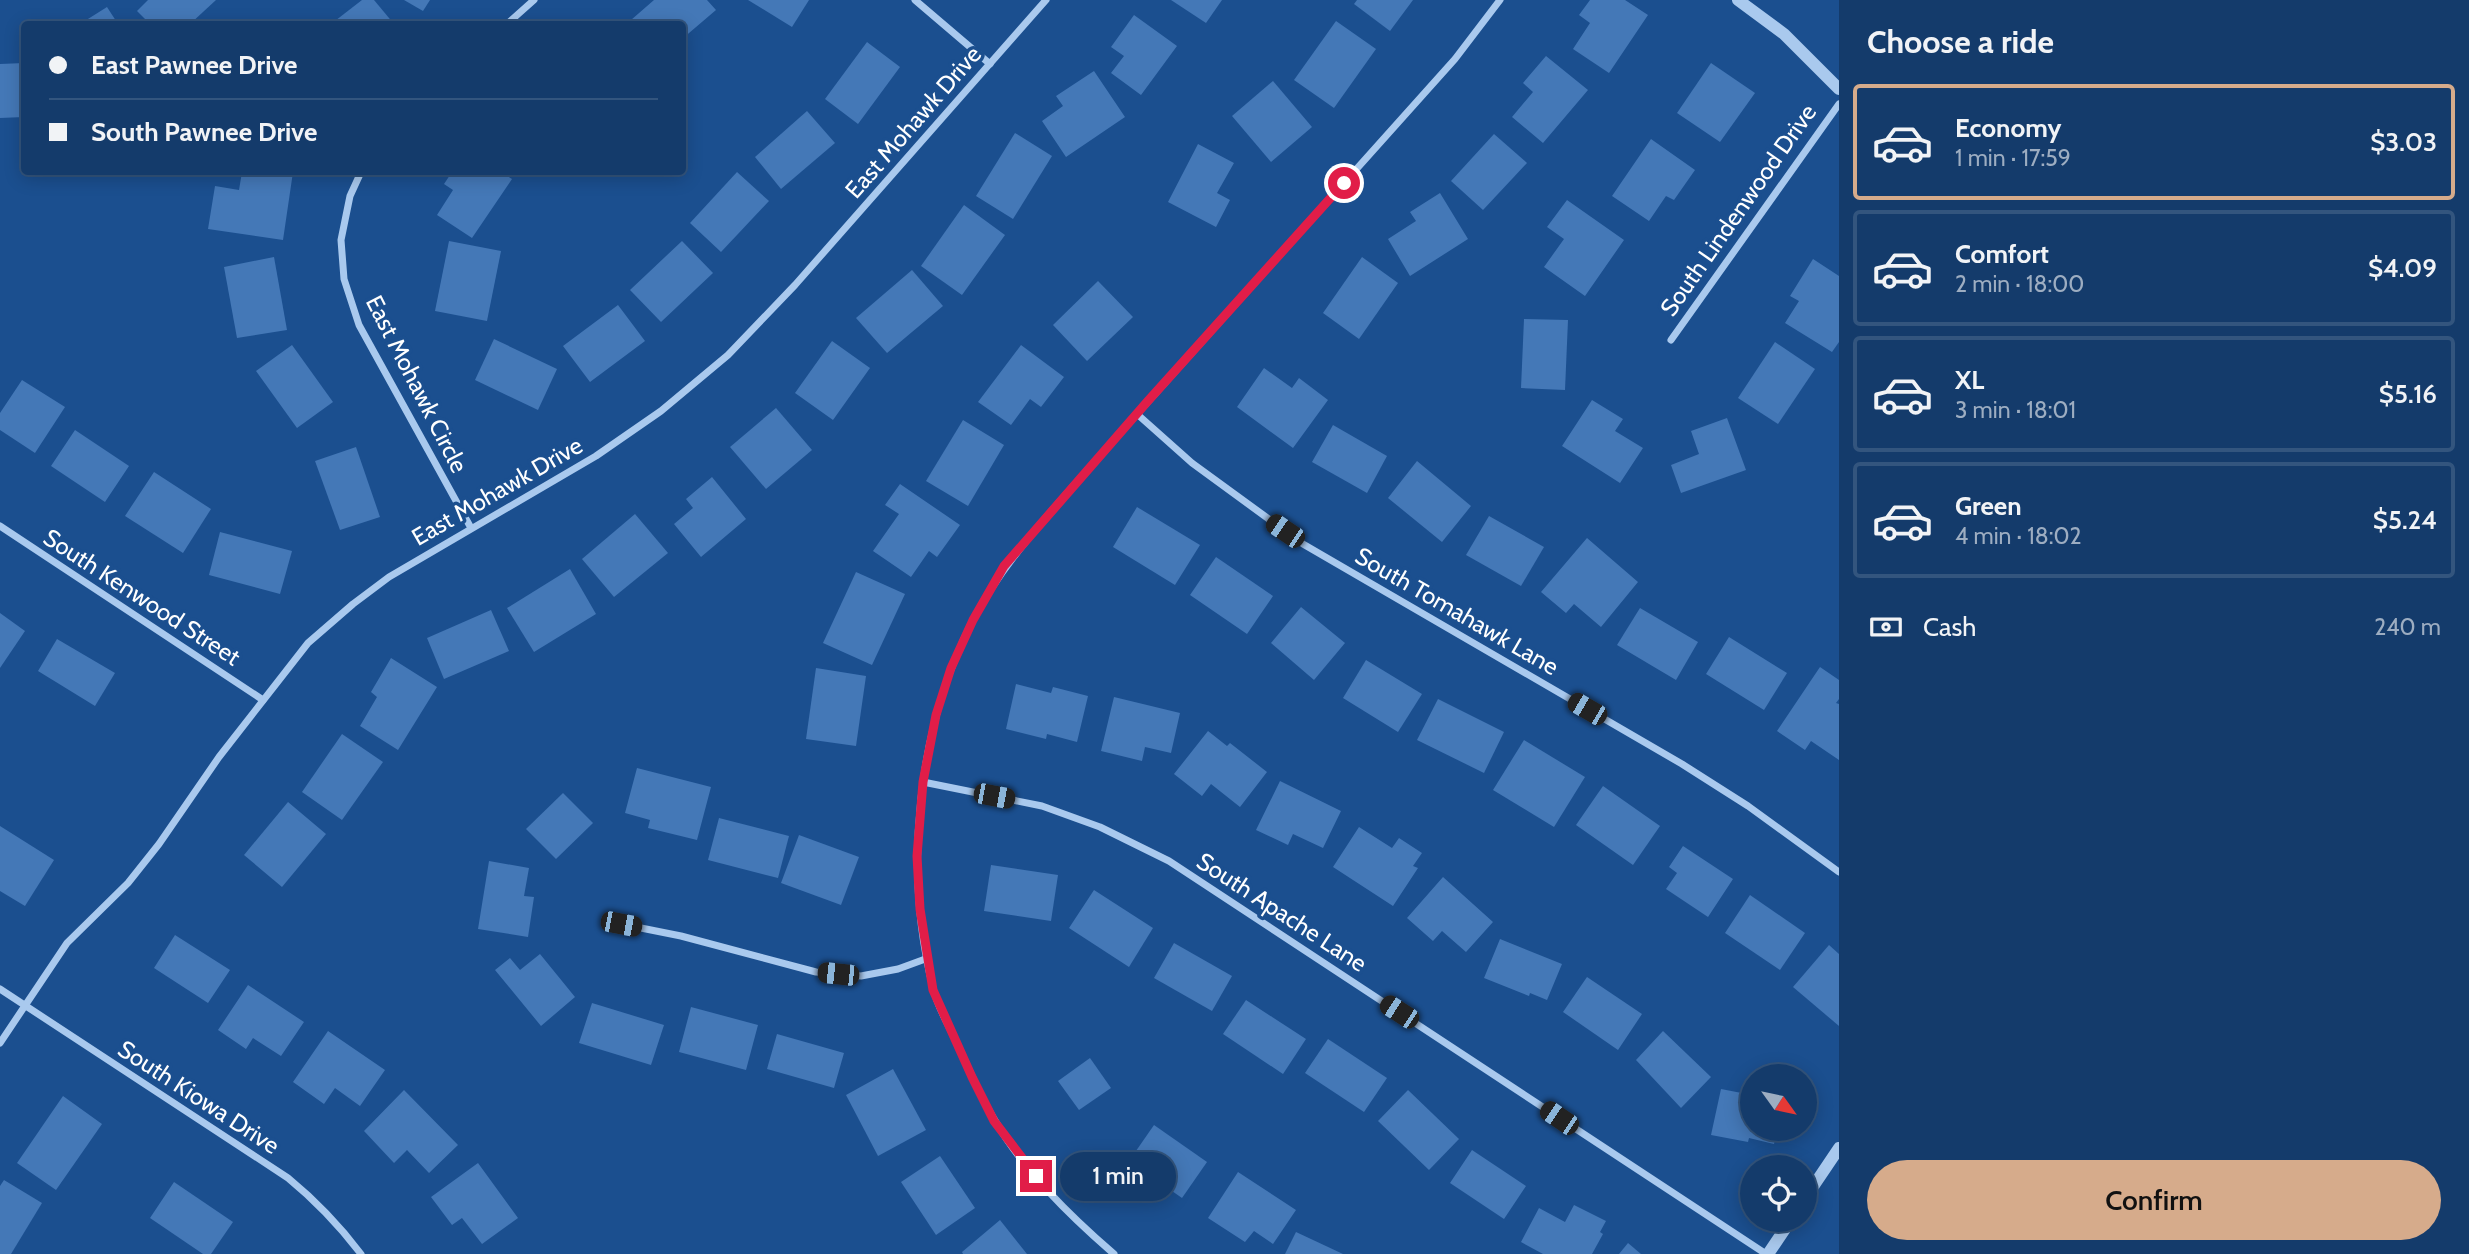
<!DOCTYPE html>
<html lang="en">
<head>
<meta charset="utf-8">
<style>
	:root { --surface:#143b6b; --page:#214673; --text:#f1f3f6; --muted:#9dadc1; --line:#33557e; --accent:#d6ab8b }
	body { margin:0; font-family:Cabin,sans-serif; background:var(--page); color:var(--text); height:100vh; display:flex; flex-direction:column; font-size:26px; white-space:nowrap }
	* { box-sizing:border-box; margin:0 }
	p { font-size:23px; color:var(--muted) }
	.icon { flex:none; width:38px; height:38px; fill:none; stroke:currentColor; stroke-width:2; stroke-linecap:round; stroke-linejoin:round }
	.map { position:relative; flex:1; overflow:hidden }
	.panel { display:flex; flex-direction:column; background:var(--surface); width:630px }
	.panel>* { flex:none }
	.hud { position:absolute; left:21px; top:21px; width:665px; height:154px; border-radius:7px; box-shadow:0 4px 18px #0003,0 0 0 2px var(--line); display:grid; align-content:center; height:154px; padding:0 28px; background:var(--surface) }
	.needle { width:46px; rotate:123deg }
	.fabs { position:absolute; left:1740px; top:1064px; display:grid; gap:14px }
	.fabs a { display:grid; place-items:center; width:77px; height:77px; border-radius:50%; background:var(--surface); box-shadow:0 4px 18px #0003,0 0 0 2px var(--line); font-size:35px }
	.end { position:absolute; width:32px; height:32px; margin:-16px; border:9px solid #e11d48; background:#fff; box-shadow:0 0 0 4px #fff }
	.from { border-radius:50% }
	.bubble { position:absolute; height:49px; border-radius:24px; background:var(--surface); box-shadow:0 4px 18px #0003,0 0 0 2px var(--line); font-size:23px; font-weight:600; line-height:49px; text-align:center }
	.car { position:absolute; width:21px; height:42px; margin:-21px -10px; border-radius:9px; box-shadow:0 0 5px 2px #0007; background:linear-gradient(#222 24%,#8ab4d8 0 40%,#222 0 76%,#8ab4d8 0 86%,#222 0) }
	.hud b { display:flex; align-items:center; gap:24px; height:66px; font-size:26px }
	.hud b+b { border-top:2px solid var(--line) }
	.hud i { width:18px; height:18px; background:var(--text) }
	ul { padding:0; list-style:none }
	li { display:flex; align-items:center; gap:21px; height:116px; margin:0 14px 10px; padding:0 14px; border:4px solid var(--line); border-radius:7px }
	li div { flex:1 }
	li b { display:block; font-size:26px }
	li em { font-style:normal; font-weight:600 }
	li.on { border-color:var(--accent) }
	li>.icon { width:63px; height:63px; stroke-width:1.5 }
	h2 { padding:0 28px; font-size:32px; line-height:84px }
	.pay { display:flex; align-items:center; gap:18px; height:77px; padding:0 28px; font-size:26px }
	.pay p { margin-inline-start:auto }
	.cta { display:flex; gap:14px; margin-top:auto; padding:14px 28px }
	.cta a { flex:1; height:80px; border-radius:42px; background:var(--accent); color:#111; font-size:28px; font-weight:600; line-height:80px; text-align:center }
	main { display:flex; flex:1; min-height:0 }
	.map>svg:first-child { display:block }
	.building { fill:#4478b7 }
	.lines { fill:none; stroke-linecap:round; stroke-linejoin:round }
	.minor { stroke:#a9c9ee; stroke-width:7 }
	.tertiary { stroke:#a9c9ee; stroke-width:12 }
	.route { stroke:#e11d48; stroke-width:9 }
	.labels { text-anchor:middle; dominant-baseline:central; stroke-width:7; stroke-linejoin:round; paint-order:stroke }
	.street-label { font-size:24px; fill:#fff; stroke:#1b4f8f }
</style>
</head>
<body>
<main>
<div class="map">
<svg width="1839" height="1254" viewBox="0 0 1839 1254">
	<rect width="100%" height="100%" fill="#1b4f8f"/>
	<g class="building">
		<path d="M148,0H216L190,24H150L137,11Z"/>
		<path d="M362,0H374L394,24H331Z"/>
		<path d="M404,0H430L423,11Z"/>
		<path d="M654,0H707L716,10L682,39V24H635L631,20Z"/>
		<path d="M748,0H809L792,27Z"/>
		<path d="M1171,0H1222L1206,23Z"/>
		<path d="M1357,0H1413L1390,31L1354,4Z"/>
		<path d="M1590,0H1625L1648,15L1609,73L1573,49L1590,23L1579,15Z"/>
		<path d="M107,7L118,24H80Z"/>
		<path d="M1134,15L1177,46L1141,95L1111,73L1124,56L1111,47Z"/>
		<path d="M1336,21L1376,49L1334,108L1294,80Z"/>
		<path d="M867,42L900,67L858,124L825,99Z"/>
		<path d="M1546,56L1588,90L1543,143L1512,117L1533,92L1523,83Z"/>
		<path d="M24,63V117L0,118V64Z"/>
		<path d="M1711,63L1755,93L1720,142L1677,113Z"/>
		<path d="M1094,71L1125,117L1066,157L1042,121L1063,106L1056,96Z"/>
		<path d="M1273,81L1312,127L1271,162L1232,116Z"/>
		<path d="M807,111L835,143L781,189L755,157Z"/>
		<path d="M1015,133L1052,156L1013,219L976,196Z"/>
		<path d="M1494,134L1527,163L1483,210L1451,181Z"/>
		<path d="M1651,139L1695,170L1674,200L1666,196L1649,221L1612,196Z"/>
		<path d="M1198,144L1234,163L1217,193L1230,200L1216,227L1168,202Z"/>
		<path d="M242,172H293L283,240L208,229L215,186L239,190Z"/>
		<path d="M452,172H501L512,179L472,238L437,215L453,190L444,184Z"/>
		<path d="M737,172L769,201L721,252L690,223Z"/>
		<path d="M1440,193L1468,239L1410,276L1388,239L1416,221L1410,212Z"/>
		<path d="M1567,200L1624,240L1585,296L1544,267L1564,239L1547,227Z"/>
		<path d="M964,205L1005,235L962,295L921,266Z"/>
		<path d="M449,241L501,251L487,321L435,311Z"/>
		<path d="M682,241L713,273L661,322L630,290Z"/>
		<path d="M274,257L287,330L237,338L224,267Z"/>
		<path d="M1362,257L1398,283L1359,339L1323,313Z"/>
		<path d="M1813,259L1839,276V342L1832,352L1785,323L1799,301L1790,296Z"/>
		<path d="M912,270L943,306L887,353L856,318Z"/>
		<path d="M1098,281L1133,317L1087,361L1053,325Z"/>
		<path d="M618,305L645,341L590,382L563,346Z"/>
		<path d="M1524,319L1568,320L1565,390L1521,388Z"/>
		<path d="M494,339L557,369L538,410L475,380Z"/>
		<path d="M832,341L870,368L833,420L795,393Z"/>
		<path d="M1775,342L1815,369L1778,424L1738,398Z"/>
		<path d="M292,345L333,402L297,428L256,371Z"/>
		<path d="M1021,345L1064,377L1041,407L1030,399L1011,425L978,402Z"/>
		<path d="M1264,368L1292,388L1299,378L1328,400L1293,448L1237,407Z"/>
		<path d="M22,380L65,407L35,453L0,430V413Z"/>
		<path d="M1592,400L1623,419L1615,431L1643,448L1620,483L1562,446Z"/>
		<path d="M776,408L812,450L766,489L730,447Z"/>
		<path d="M1727,418L1746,470L1681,493L1671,465L1699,454L1691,431Z"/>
		<path d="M963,420L1004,445L968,506L926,481Z"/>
		<path d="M1333,425L1387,456L1367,493L1312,462Z"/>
		<path d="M75,430L129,466L105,502L51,466Z"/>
		<path d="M356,447L380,517L340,530L315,461Z"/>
		<path d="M1417,461L1471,506L1442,542L1388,498Z"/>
		<path d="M154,472L211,509L183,553L125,516Z"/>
		<path d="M712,477L746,519L701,557L674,524L693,508L686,499Z"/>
		<path d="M900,484L960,525L937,557L929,551L911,577L873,551L899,514L885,505Z"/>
		<path d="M1137,507L1200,545L1175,585L1113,547Z"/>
		<path d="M635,514L668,553L614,597L582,559Z"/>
		<path d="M1489,516L1544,547L1521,586L1466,555Z"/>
		<path d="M220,532L292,551L280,594L209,575Z"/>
		<path d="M1587,538L1638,582L1601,627L1574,604L1566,613L1541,592Z"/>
		<path d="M1216,557L1273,596L1247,634L1190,595Z"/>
		<path d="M570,569L596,614L534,652L507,608Z"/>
		<path d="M856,572L905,594L872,665L823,643Z"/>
		<path d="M1301,607L1345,643L1314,680L1271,643Z"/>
		<path d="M1640,608L1698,642L1676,680L1617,645Z"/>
		<path d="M491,610L509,651L444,679L427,638Z"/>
		<path d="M0,613L25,631L0,668Z"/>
		<path d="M1729,637L1787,673L1764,710L1706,674Z"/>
		<path d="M57,639L115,673L95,706L38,671Z"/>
		<path d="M391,658L437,687L398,750L360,726L377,697L371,692Z"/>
		<path d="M1366,660L1422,694L1398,732L1343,698Z"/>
		<path d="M1820,667L1839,680V699L1836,703L1839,704V760L1811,741L1805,750L1777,731Z"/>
		<path d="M816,668L866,676L856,746L806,739Z"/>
		<path d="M1016,684L1051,693L1053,687L1088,696L1077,742L1047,734L1046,739L1006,729Z"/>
		<path d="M1114,697L1180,713L1171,753L1145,747L1142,761L1101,751Z"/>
		<path d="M1438,699L1504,732L1484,773L1417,740Z"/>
		<path d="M1208,731L1227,746L1230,743L1267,772L1240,807L1211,784L1202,796L1174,774Z"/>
		<path d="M342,734L383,762L342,820L302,792Z"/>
		<path d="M1524,740L1585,777L1554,827L1493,790Z"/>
		<path d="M637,768L711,787L697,840L648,828L650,820L625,813Z"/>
		<path d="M1280,781L1341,811L1323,848L1293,834L1288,845L1256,830Z"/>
		<path d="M1603,786L1660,826L1633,865L1576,825Z"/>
		<path d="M563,793L593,823L556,859L526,829Z"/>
		<path d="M288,802L326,834L282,887L244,855Z"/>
		<path d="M719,818L789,836L778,878L708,860Z"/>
		<path d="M0,826L54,860L25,906L0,891Z"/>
		<path d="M1359,827L1392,848L1399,838L1422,853L1413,866L1418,868L1393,906L1333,867Z"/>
		<path d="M799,835L859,857L841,905L781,883Z"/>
		<path d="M1683,846L1733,879L1708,917L1666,889L1677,873L1669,867Z"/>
		<path d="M489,861L529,868L524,896L534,897L528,937L478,929Z"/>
		<path d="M991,865L1058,875L1051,921L984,911Z"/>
		<path d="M1443,877L1493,922L1466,952L1442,931L1433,941L1407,918Z"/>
		<path d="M1094,890L1153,928L1129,967L1069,928Z"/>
		<path d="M1750,895L1805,933L1780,970L1725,933Z"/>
		<path d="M175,935L230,970L208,1003L154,968Z"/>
		<path d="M1500,939L1562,964L1547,1000L1530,993L1529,996L1484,978Z"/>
		<path d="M1174,943L1232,976L1212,1011L1154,978Z"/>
		<path d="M1829,945L1839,954V1026L1793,987Z"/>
		<path d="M540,954L575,997L541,1026L495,970L510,958L520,970Z"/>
		<path d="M1587,977L1642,1014L1618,1050L1563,1012Z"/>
		<path d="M248,985L304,1022L281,1056L253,1038L246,1049L218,1030Z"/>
		<path d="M1246,1000L1306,1039L1283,1074L1223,1034Z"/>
		<path d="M592,1003L664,1025L651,1065L579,1043Z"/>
		<path d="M691,1007L758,1025L746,1070L679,1052Z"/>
		<path d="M328,1031L385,1070L360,1106L335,1088L324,1104L293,1082Z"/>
		<path d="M1663,1031L1711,1077L1681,1108L1636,1060Z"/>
		<path d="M777,1034L844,1053L834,1088L767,1069Z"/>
		<path d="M1328,1039L1387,1078L1364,1112L1305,1073Z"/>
		<path d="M1090,1058L1111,1088L1079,1110L1058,1081Z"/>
		<path d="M893,1069L926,1130L878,1156L846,1095Z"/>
		<path d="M1721,1089L1752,1095V1129H1777L1774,1144L1749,1138L1748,1142L1711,1135Z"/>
		<path d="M404,1090L458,1145L429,1173L407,1150L394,1163L364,1131Z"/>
		<path d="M1408,1090L1459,1139L1429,1170L1378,1121Z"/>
		<path d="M63,1096L102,1124L56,1190L17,1163Z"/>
		<path d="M1154,1125L1207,1162L1182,1198L1129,1161Z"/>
		<path d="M1472,1150L1526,1186L1504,1219L1450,1183Z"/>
		<path d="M940,1156L975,1208L936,1235L901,1182Z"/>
		<path d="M478,1163L518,1218L482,1244L462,1218L452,1225L431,1197Z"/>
		<path d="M1238,1172L1296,1210L1273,1244L1254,1231L1245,1242L1208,1218Z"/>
		<path d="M4,1180L42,1203L11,1254H0V1186Z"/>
		<path d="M174,1182L233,1222L211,1254H203L150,1218Z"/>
		<path d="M1574,1205L1606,1221L1600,1232L1603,1234L1592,1254H1543L1521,1242L1539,1208L1565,1222Z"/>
		<path d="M1000,1220L1027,1254H963L962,1252Z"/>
		<path d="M1296,1232L1343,1254H1285Z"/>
		<path d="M1628,1243L1641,1254H1619Z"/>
	</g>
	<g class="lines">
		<g class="minor">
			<path d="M915,0L990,64"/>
			<path d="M507,24L534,0"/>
			<path d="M361,172L350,196L341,240L344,279L359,325L471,528"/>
			<path d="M1671,340L1839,104"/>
			<path d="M1137,414L1192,463L1303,544L1682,764L1748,806L1839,872"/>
			<path d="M0,526L263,700"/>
			<path d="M923,782L1042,806L1100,827L1169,861L1766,1254"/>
			<path d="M621,924L681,936L816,972L861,976L898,969L928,958"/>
			<path d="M0,989L288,1178C316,1201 339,1225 361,1254"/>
			<path d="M0,1043L67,943L128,883L159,844L219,757L308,643L353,604L389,577L596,456L661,411L728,355L795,285L1046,0"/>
			<path d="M1114,1254C1069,1215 1024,1171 994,1119C979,1094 968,1067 956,1041C948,1024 937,1006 933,988C903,869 917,729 973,620C998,572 1033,532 1068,492C1097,459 1126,426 1155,394C1255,282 1355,170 1455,59L1500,0"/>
		</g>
		<g class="tertiary">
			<path d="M1738,0L1784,34L1839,89"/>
			<path d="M1804,1200L1839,1148"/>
			<path d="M1768,1254L1791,1220"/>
		</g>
	</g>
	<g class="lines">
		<path class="route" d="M1036,1176L994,1121L972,1077L933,990L920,909L917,856L923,782L936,715L951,668L973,620L1004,566L1147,402L1344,183"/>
	</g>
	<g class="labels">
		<g class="street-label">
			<text transform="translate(913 122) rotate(-49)">East Mohawk Drive</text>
			<text transform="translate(1738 210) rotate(-55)">South Lindenwood Drive</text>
			<text transform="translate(417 384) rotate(63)">East Mohawk Circle</text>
			<text transform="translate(497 491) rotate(-30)">East Mohawk Drive</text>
			<text transform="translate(142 597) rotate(33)">South Kenwood Street</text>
			<text transform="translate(1457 611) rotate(30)">South Tomahawk Lane</text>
			<text transform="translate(1282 912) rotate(33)">South Apache Lane</text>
			<text transform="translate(199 1097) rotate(33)">South Kiowa Drive</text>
		</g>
	</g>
</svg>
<div class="fabs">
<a><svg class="needle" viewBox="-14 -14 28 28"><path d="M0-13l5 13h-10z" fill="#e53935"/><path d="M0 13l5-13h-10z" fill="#9dadc1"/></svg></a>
<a><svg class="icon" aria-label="locate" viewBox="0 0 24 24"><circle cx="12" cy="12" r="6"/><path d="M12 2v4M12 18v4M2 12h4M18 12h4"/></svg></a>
</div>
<i class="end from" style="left:1344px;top:183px"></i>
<i class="end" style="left:1036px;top:1176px"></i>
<div class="bubble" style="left:1060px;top:1152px;width:116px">1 min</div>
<i class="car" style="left:1285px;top:531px;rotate:304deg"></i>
<i class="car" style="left:1587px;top:709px;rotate:300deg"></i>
<i class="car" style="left:994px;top:796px;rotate:101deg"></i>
<i class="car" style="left:621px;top:924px;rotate:101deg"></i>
<i class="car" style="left:838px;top:974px;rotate:276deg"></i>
<i class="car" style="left:1399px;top:1012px;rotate:303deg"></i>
<i class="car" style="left:1559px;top:1118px;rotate:304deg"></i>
<div class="hud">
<b><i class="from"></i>East Pawnee Drive</b>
<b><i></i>South Pawnee Drive</b>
</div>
</div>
<section class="panel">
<h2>Choose a ride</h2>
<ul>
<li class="on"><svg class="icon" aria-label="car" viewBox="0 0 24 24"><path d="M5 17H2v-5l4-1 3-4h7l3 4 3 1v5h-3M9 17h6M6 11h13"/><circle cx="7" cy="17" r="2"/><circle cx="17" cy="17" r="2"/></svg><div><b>Economy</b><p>1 min · 17:59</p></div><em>$3.03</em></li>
<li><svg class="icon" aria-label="car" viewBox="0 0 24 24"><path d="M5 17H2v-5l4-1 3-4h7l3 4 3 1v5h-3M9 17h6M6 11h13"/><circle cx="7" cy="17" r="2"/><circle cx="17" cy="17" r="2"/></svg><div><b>Comfort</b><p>2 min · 18:00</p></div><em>$4.09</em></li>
<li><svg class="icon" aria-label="car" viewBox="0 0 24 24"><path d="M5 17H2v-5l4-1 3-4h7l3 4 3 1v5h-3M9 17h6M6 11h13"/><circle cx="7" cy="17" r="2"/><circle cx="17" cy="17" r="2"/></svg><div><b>XL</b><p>3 min · 18:01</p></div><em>$5.16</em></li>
<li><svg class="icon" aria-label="car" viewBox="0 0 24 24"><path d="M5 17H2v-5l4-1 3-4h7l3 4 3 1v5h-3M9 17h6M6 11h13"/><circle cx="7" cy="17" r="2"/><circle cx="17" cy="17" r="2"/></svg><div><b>Green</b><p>4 min · 18:02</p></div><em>$5.24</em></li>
</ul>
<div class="pay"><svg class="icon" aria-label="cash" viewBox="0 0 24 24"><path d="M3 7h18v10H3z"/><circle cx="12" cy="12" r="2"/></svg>Cash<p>240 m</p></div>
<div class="cta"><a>Confirm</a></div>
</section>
</main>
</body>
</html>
